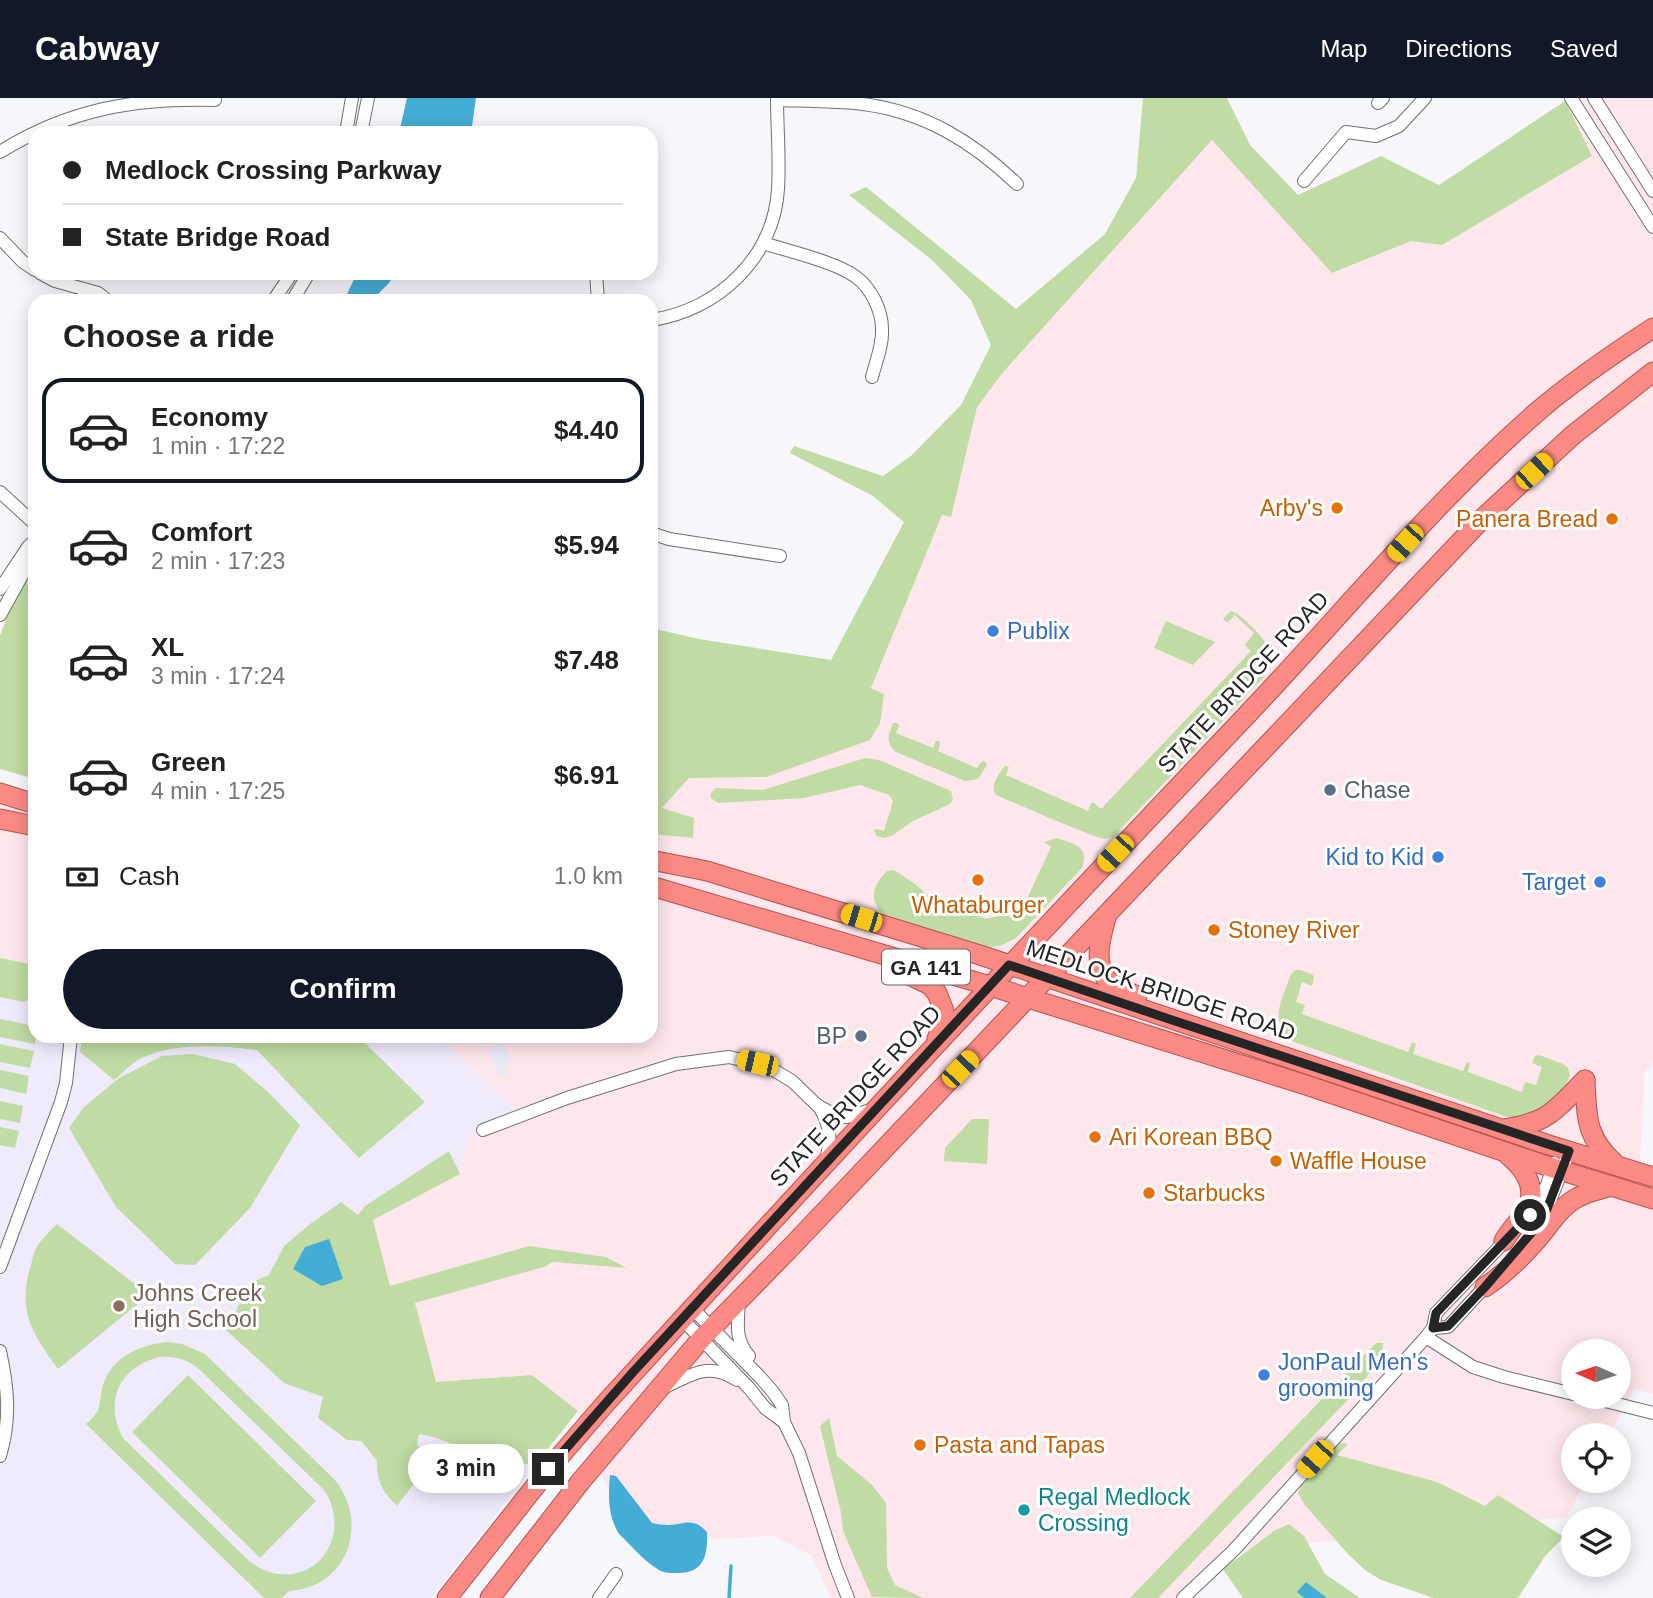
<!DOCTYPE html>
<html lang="en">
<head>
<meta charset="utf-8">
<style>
	:root { --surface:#fff; --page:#f2f2f2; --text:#222; --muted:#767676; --line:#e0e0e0; --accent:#111827 }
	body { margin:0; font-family:Helvetica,sans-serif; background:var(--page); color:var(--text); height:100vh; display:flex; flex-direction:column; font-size:26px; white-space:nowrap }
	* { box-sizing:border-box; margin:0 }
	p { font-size:23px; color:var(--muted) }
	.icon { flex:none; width:38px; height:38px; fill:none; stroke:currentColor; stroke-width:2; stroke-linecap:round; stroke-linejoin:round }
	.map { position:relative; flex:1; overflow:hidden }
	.side { position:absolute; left:28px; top:196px; width:630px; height:749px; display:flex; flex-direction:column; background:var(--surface); border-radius:21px; box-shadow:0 4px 18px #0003 }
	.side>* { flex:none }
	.top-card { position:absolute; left:28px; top:28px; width:630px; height:154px; border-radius:21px; box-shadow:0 4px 18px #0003; display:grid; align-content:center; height:154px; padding:0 35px; background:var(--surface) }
	.needle { width:46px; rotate:273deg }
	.buttons { position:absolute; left:1561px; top:1241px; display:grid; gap:14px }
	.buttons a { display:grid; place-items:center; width:70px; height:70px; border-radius:50%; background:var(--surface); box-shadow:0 4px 18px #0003; font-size:35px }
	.end { position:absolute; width:32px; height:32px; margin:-16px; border:9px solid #252526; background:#fff; box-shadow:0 0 0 4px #fff }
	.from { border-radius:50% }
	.bubble { position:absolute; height:49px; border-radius:24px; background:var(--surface); box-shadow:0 4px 18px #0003; font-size:23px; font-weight:700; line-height:49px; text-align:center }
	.car { position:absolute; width:21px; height:42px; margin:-21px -10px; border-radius:9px; box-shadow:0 0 5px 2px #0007; background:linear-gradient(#f5c518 24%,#345 0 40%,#f5c518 0 76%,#345 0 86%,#f5c518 0) }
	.top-card b { display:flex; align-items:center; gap:24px; height:66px; font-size:26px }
	.top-card b+b { border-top:2px solid var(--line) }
	.top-card i { width:18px; height:18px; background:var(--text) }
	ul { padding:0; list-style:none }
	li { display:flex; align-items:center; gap:21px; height:105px; margin:0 14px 10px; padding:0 21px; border:4px solid transparent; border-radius:21px }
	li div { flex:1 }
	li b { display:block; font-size:26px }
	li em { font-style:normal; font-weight:700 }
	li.selected { border-color:var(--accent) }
	li>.icon { width:63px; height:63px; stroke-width:1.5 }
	h2 { padding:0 35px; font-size:32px; line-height:84px }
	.pay { display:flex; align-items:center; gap:18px; height:77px; padding:0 35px; font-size:26px }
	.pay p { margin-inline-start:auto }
	.action { display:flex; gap:14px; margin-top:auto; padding:14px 35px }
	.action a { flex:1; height:80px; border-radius:42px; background:var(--accent); color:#fff; font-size:28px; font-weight:700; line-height:80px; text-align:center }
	header { display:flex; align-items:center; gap:42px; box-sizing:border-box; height:98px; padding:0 35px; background:var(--accent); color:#fff }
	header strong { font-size:33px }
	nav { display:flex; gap:38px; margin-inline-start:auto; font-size:24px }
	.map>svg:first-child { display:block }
	.commercial { fill:#fde7ec; fill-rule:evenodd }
	.built { fill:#eaeaf5 }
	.education { fill:#efebfc }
	.green { fill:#c0dba3; fill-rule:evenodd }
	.water { fill:#44add6 }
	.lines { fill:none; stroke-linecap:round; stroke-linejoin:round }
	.stream { stroke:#44add6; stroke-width:3.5 }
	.minor-casing { stroke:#707073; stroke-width:14 }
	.trunk-casing { stroke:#b05450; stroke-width:21 }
	.minor { stroke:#fff; stroke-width:12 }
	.trunk { stroke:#fc8a84; stroke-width:19 }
	.route { stroke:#252526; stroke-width:9 }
	.food-dot { fill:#e8710a; stroke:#fff; stroke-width:2.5 }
	.shop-dot { fill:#3f7fe0; stroke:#fff; stroke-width:2.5 }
	.service-dot { fill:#5c6f8a; stroke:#fff; stroke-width:2.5 }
	.education-dot { fill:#8d6e63; stroke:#fff; stroke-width:2.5 }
	.culture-dot { fill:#0f9aa8; stroke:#fff; stroke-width:2.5 }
	.labels { text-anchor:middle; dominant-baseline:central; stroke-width:6; stroke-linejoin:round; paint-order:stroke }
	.shield { fill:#fff; stroke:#666667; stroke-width:2 }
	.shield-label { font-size:21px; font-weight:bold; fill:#252526 }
	.food-label { font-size:23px; fill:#c56008; stroke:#fff; text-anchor:start }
	.shop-label { font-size:23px; fill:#366cbe; stroke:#fff; text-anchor:start }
	.street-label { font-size:23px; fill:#252526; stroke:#fff }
	.service-label { font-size:23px; fill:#4e5e75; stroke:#fff; text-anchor:start }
	.education-label { font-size:23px; fill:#785e54; stroke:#fff; text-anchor:start }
	.culture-label { font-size:23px; fill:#0d838f; stroke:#fff; text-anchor:start }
</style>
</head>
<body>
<header>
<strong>Cabway</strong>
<nav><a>Map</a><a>Directions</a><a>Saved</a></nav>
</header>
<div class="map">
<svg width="1653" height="1500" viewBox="0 0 1653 1500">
	<rect width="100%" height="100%" fill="#f7f7fb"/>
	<g class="commercial">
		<path d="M1569,0H1653V965L1645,973L1639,1080L1653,1084V1296L1634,1291L1610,1337H1573V1382L1586,1383L1567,1419L1233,1453L1259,1500H1243L1223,1472L1195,1500H831L812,1458L774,1438L634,1445L588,1348L578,1313L532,1277L435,1284L415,1205L543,1169L553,1164L623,1170L529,1148L390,1188L373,1122L460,1076L468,1039L515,1011L438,938H651V736L692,740L694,720L662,710L689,680L766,679L871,590L942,417L951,419L977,309L1004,273L1212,42L1333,175L1411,143L1442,147L1591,59L1565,3ZM1573,1253H1619V1298H1573Z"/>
		<path d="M0,700L35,711V867L0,860Z"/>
	</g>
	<path class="built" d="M502,945L512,960L507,961L510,967L505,968L508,977L500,980L488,951Z"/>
	<path class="education" d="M0,899L23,904L35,900V938H438L515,1011L468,1039L460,1076L448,1054L365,1108L358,1118L341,1104L310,1126L284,1148L269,1177L250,1185L284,1285L323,1299L377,1363V1377L397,1408L433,1360L417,1347L419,1336L434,1339L483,1358L513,1362L510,1373L524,1366L535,1367L431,1500H0Z"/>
	<g class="green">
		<path d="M1143,0H1227L1250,47L1298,97L1381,58L1439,87L1565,3L1592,58L1442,147L1411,143L1332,175L1212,42L1004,273L977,309L951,419L942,417L871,590L884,596L880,625L870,642L766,679L689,680L662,710L694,720L693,740L651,736V530L699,541L831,562L904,424L873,398L790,355L794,348L883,378L912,357L961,307L991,247L971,202L932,162L849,97L866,89L1016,211L1105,136L1136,80Z"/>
		<path d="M35,471V681L0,671V538L10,510Z"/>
		<path d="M1231,513C1239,516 1244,521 1250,527C1269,545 1273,554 1264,579L1113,739L1105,741L1094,738L1052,721L996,697C989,687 999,676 1005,668L1009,669L1006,677L1088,713L1091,705H1094L1101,711L1251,553L1245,547L1254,535L1235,517L1228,524L1225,523L1223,521Z"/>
		<path d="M1166,523L1215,544L1193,567L1154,550Z"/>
		<path d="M893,625H897L899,628L896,635L933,650L936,643H939L940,646L938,653L977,670L982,663L986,664L987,667L978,681L965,683L896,654C885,644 888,637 893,625Z"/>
		<path d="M865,660L879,662L951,693L953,701L950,706L913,723L893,737L885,740L877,738L874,733L876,731L884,733L893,703L889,697L860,687L804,700L718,705L711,700V695L716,690L763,692Z"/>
		<path d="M1057,740C1074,746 1090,748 1082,770L1016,840L1000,848L990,849L887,819C867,804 872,788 887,773L893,772L899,775L915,786L934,803L987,821L1009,815L1015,804L1024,807L1051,749L1044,744Z"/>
		<path d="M0,860L35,867V900L23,904L0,899Z"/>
		<path d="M1296,872H1301L1313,877L1314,880L1312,888L1302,884L1296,904L1305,907L1302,916L1408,954L1412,944L1416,946L1413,956L1463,973L1467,964L1470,965L1468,974L1522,994L1525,984L1536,987L1542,969L1532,965L1535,958L1539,957L1563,966L1568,970L1570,977L1566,988L1539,1017L1518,1021L1510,1020L1294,944C1267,923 1282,903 1291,876Z"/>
		<path d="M0,921L35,928V938H36L35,946L0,939Z"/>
		<path d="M82,938H358L425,1004L359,1060L257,952C221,948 179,944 144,959C133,963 123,975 114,982L80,954Z"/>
		<path d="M0,946L34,953L30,970L0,964Z"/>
		<path d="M193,956L235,966L268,994L300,1027L250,1110L195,1167L175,1166L116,1109L69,1030L83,1010L119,980L162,958Z"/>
		<path d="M0,972L29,978L26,996L0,990Z"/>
		<path d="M0,1003L23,1008L20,1025L0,1021Z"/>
		<path d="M972,1021H989L987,1066L944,1063L945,1050Z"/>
		<path d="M0,1029L19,1033L15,1050L0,1047Z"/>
		<path d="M449,1053L460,1076L373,1122L390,1188L529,1148L606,1159L626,1170L553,1164L544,1169L415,1205L436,1284L532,1277L578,1313L535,1367L524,1366L513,1381L510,1373L513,1362L483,1358L434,1339L419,1336L417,1347L433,1360L397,1408C383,1394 376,1384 377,1363L361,1343L347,1342L318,1320L323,1299L284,1285L226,1232L250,1185L269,1177L284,1148L310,1126L341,1104L358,1117L365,1108Z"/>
		<path d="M57,1126L140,1190V1204L58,1271C34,1238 17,1213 30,1171C32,1165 33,1156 36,1150C41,1142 50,1133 57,1126Z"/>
		<path d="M167,1244L182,1246L205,1256L334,1381C371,1425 347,1490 289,1493L282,1500H264L86,1326C90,1323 94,1318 97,1314C101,1307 100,1296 103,1287C112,1259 139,1247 167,1244ZM160,1259C176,1258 188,1262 200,1272L324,1392C351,1431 323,1486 273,1475C264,1473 256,1468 249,1463L123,1340C103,1303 120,1268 160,1259Z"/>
		<path d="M1376,1245H1383L1382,1256L1360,1289L1160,1498L1158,1500H1130Z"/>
		<path d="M188,1277L316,1403L260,1460L132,1334Z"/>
		<path d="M829,1320L837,1358L872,1387L886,1405L887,1470L895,1487L923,1500L872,1499L843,1433L841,1415L820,1328Z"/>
		<path d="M1339,1345L1348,1346L1337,1357L1437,1384L1485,1408L1498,1397L1564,1439L1545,1458L1518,1500H1434L1381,1482L1365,1472L1348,1456L1304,1406L1298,1395L1304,1380Z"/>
		<path d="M1289,1426L1304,1438L1325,1476L1360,1500H1243L1223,1471L1274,1433Z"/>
	</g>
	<g class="water">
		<path d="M407,0H476L471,35H399Z"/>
		<path d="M357,175H396L389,185L371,203H346L347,196Z"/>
		<path d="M329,1141L343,1181L322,1188L293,1171L305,1149Z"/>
		<path d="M610,1377L616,1378L652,1425C657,1426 664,1427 669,1427C686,1426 693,1419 707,1434C708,1457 704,1476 677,1475C668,1475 663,1475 656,1470C642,1461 631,1447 619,1436C608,1418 608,1398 610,1377Z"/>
		<path d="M1306,1484L1327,1500H1304L1297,1494Z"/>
	</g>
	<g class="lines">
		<path class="stream" d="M729,1500L731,1468"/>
		<g class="minor-casing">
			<g id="minor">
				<path d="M1571,0L1653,129"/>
				<path d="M1594,0L1653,93"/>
				<path d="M777,2C806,3 835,3 863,6C925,14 973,44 1017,86"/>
				<path d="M1378,5L1383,0"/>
				<path d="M346,35L352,0"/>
				<path d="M361,35L368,0"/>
				<path d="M0,54C69,11 134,0 215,2"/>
				<path d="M1304,83L1346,34L1376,38L1399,28L1425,0"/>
				<path d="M0,140L22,163L35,172"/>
				<path d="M763,145C788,153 836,164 856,179C871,190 882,212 882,231C883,247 876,263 872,279"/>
				<path d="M40,175L55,183L98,195L108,203"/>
				<path d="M596,175L598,203"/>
				<path d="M273,203L292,175"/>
				<path d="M292,203L309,175"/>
				<path d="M651,222C717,213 774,160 778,91C780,61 777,30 777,0"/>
				<path d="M0,394L35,426"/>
				<path d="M651,435L669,441L780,458"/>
				<path d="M0,491L28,449L35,442"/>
				<path d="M0,517L25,472L35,460"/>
				<path d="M819,1008C832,1032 831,1038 826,1064"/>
				<path d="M483,1032L567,1000L676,966L729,959L767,968L792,983L818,1008L836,1017L847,1019L871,1012"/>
				<path d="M1533,1112L1547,1087L1554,1065"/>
				<path d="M1534,1132L1547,1111L1569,1053"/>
				<path d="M0,1169L61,1004L66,985L71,938"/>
				<path d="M739,1203C738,1224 734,1241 749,1258"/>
				<path d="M692,1210L760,1279L773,1294L782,1307L784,1324L799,1355L835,1467L848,1500"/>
				<path d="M682,1221L749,1290L765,1310L784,1324"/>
				<path d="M1433,1230L1448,1229L1490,1183"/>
				<path d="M1426,1239L1473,1269L1504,1279L1573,1296"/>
				<path d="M0,1253C8,1290 11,1321 0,1358"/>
				<path d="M663,1290C691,1277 708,1263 737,1282"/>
				<path d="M1585,1298L1653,1315"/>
				<path d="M599,1500L616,1476"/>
				<path d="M1183,1500L1233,1453L1426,1239L1433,1230L1436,1215L1509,1139"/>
			</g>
		</g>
		<g class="trunk-casing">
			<g id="trunk">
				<path d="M0,695L35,706"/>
				<path d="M0,721L35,728"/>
				<path d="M651,762L707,773L980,857L1549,1047L1653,1079"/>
				<path d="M651,788L990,888L1306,987L1553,1070L1653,1101"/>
				<path d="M1107,817C1100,840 1090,873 1116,889C1122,893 1131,895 1137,898"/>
				<path d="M897,861L905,875L930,887L937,895L944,913V921L937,941"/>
				<path d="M1585,982C1587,1020 1585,1038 1615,1066"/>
				<path d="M1504,1031C1517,1029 1531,1026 1543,1020C1559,1011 1572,995 1585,982"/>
				<path d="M1504,1143C1509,1133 1517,1126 1524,1116C1540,1093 1526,1072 1508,1057"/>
				<path d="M1485,1189C1503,1177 1519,1162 1534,1145C1547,1131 1558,1111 1575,1101C1586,1094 1599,1092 1612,1088"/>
				<path d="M447,1500L548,1372L604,1307C815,1075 1028,847 1244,620C1341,518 1431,407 1537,314C1573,283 1613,256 1653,230"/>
				<path d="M490,1500L581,1383L702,1240L793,1147L1482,421L1573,337L1653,274"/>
			</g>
		</g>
		<use href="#minor" class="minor"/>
		<use href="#trunk" class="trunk"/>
	</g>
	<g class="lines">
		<path class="route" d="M548,1371L634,1273L1009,867L1172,922L1569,1053L1547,1111L1538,1127L1485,1189L1448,1228L1433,1230L1436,1215L1530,1117"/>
	</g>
	<g class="food-dot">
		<circle cx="1337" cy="410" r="7"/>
		<circle cx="1612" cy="421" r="7"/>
		<circle cx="978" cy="782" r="7"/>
		<circle cx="1214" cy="832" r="7"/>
		<circle cx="1095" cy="1039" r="7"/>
		<circle cx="1276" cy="1063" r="7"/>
		<circle cx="1149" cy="1095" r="7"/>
		<circle cx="920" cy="1347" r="7"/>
	</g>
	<g class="shop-dot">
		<circle cx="993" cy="533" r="7"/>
		<circle cx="1438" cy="759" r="7"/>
		<circle cx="1600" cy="784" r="7"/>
		<circle cx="1264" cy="1277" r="7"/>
	</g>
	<g class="service-dot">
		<circle cx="1330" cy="692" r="7"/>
		<circle cx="861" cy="938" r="7"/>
	</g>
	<circle class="education-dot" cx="119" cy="1208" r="7"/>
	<circle class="culture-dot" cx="1024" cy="1412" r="7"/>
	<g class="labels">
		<rect class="shield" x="882" y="851.5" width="88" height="35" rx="5"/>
		<g class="shield-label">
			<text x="926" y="869">GA 141</text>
		</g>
		<g class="food-label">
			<text x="1323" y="410" text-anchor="end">Arby's</text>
			<text x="1598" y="421" text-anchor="end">Panera Bread</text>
			<text x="978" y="807" text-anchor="middle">Whataburger</text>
			<text x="1228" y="832">Stoney River</text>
			<text x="1109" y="1039">Ari Korean BBQ</text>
			<text x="1290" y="1063">Waffle House</text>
			<text x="1163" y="1095">Starbucks</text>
			<text x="934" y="1347">Pasta and Tapas</text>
		</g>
		<g class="shop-label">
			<text x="1007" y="533">Publix</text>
			<text x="1424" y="759" text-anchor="end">Kid to Kid</text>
			<text x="1586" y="784" text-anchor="end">Target</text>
			<text x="1278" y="1264">JonPaul Men's<tspan x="1278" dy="26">grooming</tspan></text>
		</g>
		<g class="street-label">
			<text transform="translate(1243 584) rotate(-47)">STATE BRIDGE ROAD</text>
			<text transform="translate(1161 892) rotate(18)">MEDLOCK BRIDGE ROAD</text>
			<text transform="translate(855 998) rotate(-47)">STATE BRIDGE ROAD</text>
		</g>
		<g class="service-label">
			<text x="1344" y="692">Chase</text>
			<text x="847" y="938" text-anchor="end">BP</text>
		</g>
		<g class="education-label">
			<text x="133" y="1195">Johns Creek<tspan x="133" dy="26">High School</tspan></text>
		</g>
		<g class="culture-label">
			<text x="1038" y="1399">Regal Medlock<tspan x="1038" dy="26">Crossing</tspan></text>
		</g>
	</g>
</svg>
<div class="buttons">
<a><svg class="needle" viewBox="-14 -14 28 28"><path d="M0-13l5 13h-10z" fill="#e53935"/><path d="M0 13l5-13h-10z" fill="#767676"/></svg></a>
<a><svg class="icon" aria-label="locate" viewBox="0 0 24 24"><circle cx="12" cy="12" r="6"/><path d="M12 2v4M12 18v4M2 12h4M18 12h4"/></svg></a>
<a><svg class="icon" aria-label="layers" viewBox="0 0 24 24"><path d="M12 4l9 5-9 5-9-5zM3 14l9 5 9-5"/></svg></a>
</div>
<i class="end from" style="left:1530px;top:1117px"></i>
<i class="end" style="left:548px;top:1371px"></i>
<div class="bubble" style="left:408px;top:1346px;width:116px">3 min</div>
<i class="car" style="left:1534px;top:373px;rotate:47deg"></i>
<i class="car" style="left:1405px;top:445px;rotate:222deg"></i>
<i class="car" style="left:1115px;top:755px;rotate:223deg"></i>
<i class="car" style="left:861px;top:820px;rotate:287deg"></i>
<i class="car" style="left:757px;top:965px;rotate:283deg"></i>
<i class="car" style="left:960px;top:971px;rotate:44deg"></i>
<i class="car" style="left:1315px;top:1361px;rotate:222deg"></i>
<div class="top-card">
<b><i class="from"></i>Medlock Crossing Parkway</b>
<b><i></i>State Bridge Road</b>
</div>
<section class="side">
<h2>Choose a ride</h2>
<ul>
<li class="selected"><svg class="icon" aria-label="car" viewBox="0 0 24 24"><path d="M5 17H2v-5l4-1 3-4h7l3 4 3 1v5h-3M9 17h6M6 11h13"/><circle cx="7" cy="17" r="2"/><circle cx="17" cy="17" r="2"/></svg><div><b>Economy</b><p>1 min · 17:22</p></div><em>$4.40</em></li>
<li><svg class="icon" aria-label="car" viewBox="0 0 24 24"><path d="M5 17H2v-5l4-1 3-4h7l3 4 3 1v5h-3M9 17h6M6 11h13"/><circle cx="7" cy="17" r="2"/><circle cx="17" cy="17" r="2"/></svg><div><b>Comfort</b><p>2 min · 17:23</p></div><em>$5.94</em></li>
<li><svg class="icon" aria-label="car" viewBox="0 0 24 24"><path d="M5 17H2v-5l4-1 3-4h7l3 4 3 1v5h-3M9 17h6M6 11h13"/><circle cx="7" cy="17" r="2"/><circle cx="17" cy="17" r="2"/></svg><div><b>XL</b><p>3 min · 17:24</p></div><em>$7.48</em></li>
<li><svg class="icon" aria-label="car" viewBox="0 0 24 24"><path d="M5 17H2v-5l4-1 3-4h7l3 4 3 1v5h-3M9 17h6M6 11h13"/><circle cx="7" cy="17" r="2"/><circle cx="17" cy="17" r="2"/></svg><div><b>Green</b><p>4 min · 17:25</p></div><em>$6.91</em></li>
</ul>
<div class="pay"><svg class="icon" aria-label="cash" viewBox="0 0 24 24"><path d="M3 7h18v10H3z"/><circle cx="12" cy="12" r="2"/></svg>Cash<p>1.0 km</p></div>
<div class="action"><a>Confirm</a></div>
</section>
</div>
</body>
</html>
